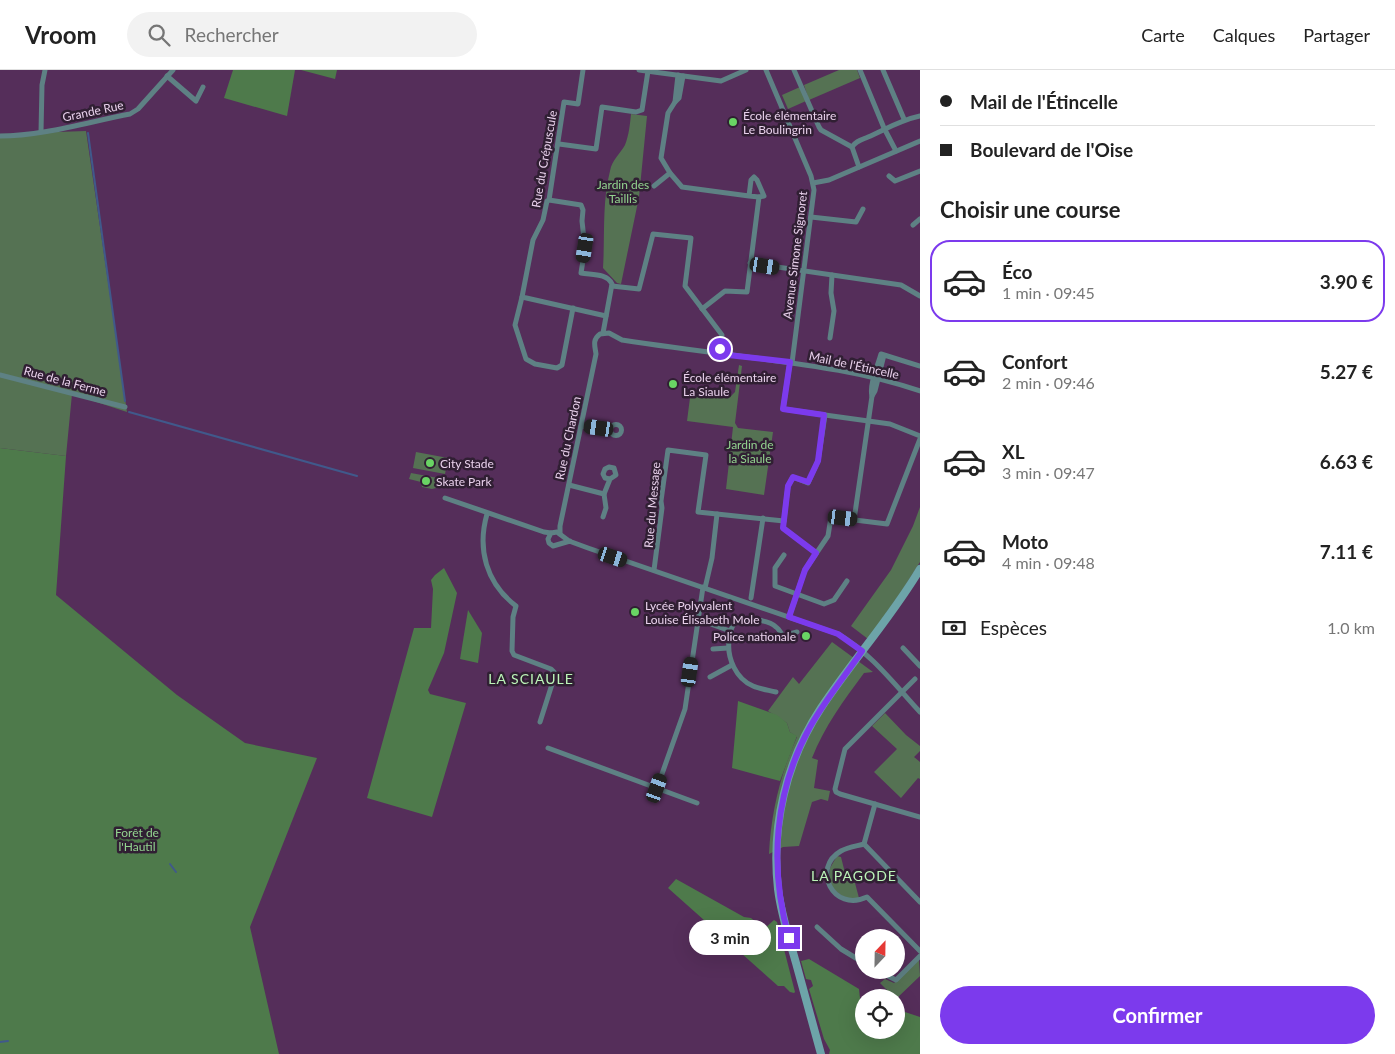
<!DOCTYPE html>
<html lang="fr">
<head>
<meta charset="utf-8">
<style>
	:root { --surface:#fff; --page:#f2f2f2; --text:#222; --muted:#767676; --line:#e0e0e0; --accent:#7c3aed }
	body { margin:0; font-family:Lato,sans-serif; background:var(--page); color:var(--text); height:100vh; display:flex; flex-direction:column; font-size:19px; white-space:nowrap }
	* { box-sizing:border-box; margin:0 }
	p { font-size:16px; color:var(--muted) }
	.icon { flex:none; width:28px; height:28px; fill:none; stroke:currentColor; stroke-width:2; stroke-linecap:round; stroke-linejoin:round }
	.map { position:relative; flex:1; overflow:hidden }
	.panel { display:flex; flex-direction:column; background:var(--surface); width:475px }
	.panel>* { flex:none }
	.top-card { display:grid; align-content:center; height:110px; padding:0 20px; background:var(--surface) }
	.needle { width:32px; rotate:22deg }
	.tools { position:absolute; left:855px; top:859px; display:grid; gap:10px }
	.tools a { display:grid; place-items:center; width:50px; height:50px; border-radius:50%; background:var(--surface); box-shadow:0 5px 20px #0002; font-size:25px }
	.end { position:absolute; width:22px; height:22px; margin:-11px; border:6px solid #7c3aed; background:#fff; box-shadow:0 0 0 2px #fff }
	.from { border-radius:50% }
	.bubble { position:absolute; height:35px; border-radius:18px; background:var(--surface); box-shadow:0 5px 20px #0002; font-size:16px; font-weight:700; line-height:35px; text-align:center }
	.car { position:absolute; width:15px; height:30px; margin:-15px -8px; border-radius:6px; box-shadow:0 0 4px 1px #0007; background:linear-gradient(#222 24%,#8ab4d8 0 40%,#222 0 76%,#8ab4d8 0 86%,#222 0) }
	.top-card b { display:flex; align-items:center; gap:18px; height:48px; font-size:19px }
	.top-card b+b { border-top:1px solid var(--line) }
	.top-card i { width:12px; height:12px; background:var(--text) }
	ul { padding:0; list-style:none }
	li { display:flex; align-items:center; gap:15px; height:82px; margin:0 10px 8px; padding:0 10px; border:2px solid transparent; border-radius:20px }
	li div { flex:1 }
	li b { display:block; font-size:19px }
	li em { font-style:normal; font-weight:700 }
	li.active { border-color:var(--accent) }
	li>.icon { width:45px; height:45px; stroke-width:1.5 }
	h2 { padding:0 20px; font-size:22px; line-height:60px }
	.pay { display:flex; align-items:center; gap:12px; height:55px; padding:0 20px; font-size:19px }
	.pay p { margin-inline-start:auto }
	.cta { display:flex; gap:10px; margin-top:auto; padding:10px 20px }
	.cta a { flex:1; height:58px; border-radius:30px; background:var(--accent); color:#fff; font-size:20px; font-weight:700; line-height:58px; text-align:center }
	header { display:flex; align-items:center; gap:30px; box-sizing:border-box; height:70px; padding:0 25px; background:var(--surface); border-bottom:1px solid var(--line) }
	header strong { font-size:24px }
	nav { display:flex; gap:28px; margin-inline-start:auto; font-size:18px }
	.search { width:350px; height:45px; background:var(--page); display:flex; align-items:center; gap:12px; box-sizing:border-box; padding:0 18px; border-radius:28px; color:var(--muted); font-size:19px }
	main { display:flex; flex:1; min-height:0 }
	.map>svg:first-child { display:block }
	.green { fill:#557253 }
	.forest { fill:#4e7a4b }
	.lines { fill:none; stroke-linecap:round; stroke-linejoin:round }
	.stream { stroke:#40598b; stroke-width:2 }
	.minor { stroke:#5e8184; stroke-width:5 }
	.secondary { stroke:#6da4a9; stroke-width:8 }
	.route { stroke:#7c3aed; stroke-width:6 }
	.poi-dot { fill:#69d464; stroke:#301f33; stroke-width:2 }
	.labels { text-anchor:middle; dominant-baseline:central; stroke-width:5; stroke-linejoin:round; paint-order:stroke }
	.street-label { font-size:12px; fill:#e9d1ec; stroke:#301f33 }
	.poi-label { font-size:12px; fill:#e9d1ec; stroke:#301f33; text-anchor:start }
	.park-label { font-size:12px; fill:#93d48f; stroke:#301f33 }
	.neighbourhood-label { font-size:14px; letter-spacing:1px; fill:#bcf5b8; stroke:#301f33 }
</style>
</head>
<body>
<header>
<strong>Vroom</strong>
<div class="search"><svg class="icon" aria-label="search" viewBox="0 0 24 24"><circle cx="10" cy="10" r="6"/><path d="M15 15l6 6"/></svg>Rechercher</div>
<nav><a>Carte</a><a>Calques</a><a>Partager</a></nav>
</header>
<main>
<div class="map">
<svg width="920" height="984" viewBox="0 0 920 984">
	<rect width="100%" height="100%" fill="#552e5a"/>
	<g class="green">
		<path d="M839,0H857L860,8L809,30L804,15Z"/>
		<path d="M800,17L806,31L788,39L782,25Z"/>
		<path d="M631,44L647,46L639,127L621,214L617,213L603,198C605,166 602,132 610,101C612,90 620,84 625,75C629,65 630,54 631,44Z"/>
		<path d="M86,61L127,342L72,324L66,386L0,378V64Z"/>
		<path d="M739,295L742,296L735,353L738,358L773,362L764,425L726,419L733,357L687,351L691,320L731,326L735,322Z"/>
		<path d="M416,382L448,388L445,404L413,398Z"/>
		<path d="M411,403L438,408L436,418L432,419L422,417L421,412L409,409Z"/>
		<path d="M920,437V492L903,519L868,569L851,556L891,500L913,456Z"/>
		<path d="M832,572L873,602L864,603C844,630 824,657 812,688L818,690L814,718L830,721L828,731L821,729L812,732L799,776L783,777L769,784C771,743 780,705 797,667L790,662L787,653L768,641L793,607L799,614Z"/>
		<path d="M885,643L906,665L920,676V681L914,687L920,692V709L918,708L901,728L874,702L897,679L872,656Z"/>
		<path d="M837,786L841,787L847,811L855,813L859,828H845L833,819L829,808L830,798Z"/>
		<path d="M919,890L920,906L896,929L892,925L889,927H883L882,925L887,920L880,913L885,909L894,913Z"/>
	</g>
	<g class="forest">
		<path d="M233,0H295L287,46L224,28Z"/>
		<path d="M301,0H337L335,9Z"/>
		<path d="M0,378L66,386L56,525L177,625L245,673L317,688L250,857L279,984H0Z"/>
		<path d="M444,498L457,523L444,583L428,620L430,624L466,633L432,747L367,728L414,558H431L433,519L431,510L435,505Z"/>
		<path d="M468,540L482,563L478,593L460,589Z"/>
		<path d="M738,631L777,645L787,653L790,662L797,666L780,711L732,698Z"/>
		<path d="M676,809L744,847L751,848L764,859L774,850L777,852L795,922L794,923L790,922L784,916H778L668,818Z"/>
		<path d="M809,889L859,919C860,933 864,946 864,960H896V947L901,948L905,942L920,947V984H829L830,980L824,969L809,919L813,916L811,910L806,909L801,891Z"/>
	</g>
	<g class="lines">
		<g class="stream">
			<path d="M88,63L125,331"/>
			<path d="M129,342L357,406"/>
			<path d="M170,794L176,802"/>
			<path d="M0,972L8,971"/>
		</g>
		<g class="minor">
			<path d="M583,0L578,34L564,32L549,130L547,131L543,150L533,170L522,227L606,246"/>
			<path d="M639,0L721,11L746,0"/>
			<path d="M766,0L811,106L814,120L792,293"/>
			<path d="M794,0L819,57L821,60L852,77L859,97"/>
			<path d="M860,0L884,58L896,81"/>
			<path d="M883,0L904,49"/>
			<path d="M678,5L675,32L679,28L683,6"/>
			<path d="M167,6L196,31L203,17"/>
			<path d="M675,32L668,43L661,88L670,103L682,117L749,126L751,110L754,107L757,110L764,126L759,127L749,126"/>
			<path d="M41,62L42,15L45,0"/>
			<path d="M0,66C42,66 88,52 130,44L138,39L173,0"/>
			<path d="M559,74L596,79L602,37L636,42L642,40L648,1"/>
			<path d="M852,77C856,71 861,70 868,67C886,59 901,50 920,46"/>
			<path d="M889,106L895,111L920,101"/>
			<path d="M813,113L829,110L920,71"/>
			<path d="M654,116L670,103"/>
			<path d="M549,130L581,135L583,140L582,151L585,178L581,203C591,205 607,203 612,214L603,263"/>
			<path d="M811,147L856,152L863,139"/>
			<path d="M913,155L920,149"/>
			<path d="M750,193L901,215L920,226"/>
			<path d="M612,216L639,219L653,164L691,168L685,216L722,265L719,284"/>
			<path d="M522,227L515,255L526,289L535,294L557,298L562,295L573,238"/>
			<path d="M702,239L725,221L747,222L759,127"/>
			<path d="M830,268L834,241L831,223L832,205"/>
			<path d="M884,285L875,321L872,326C869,315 878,295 881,284L920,296"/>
			<path d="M790,292L783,339L825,345L818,391L808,413L793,407L788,416L783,458L816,483"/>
			<path d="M0,305L125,337"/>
			<path d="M825,345L890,354L920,366"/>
			<circle cx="616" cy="360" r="5.5"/>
			<path d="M581,356L610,359"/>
			<path d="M569,415L604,424L606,438L603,447"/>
			<path d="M604,424L610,409L616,405L614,398L609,397L605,399L603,404L605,408L610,409"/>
			<path d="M445,428L544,462L551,463"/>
			<path d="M487,444C477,479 486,513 516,536L513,547L512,581L514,585L551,599L554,602V608L540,652"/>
			<path d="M854,450L872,326"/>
			<path d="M560,464V456L596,284C595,276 592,270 600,264L609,263L622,270C661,276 700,281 740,286C800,294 862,301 920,321"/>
			<path d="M570,471L553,476L549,473L548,469L551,463L557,462L569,471L588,478L838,564C871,583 895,615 920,642"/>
			<path d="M784,485L775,498V516L824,534L834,530L847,511"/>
			<path d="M654,500L662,438L661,431L668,380L706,385L698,442L784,451"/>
			<path d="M705,518L712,488L717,444"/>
			<path d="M751,528L763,448"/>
			<path d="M789,547L805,500L828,466L831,447L887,454L920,369"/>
			<path d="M708,553L730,561"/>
			<path d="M903,578L920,596"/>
			<path d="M713,579L728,578"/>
			<path d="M710,607L732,595"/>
			<path d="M915,609L845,679L835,719L836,722L840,724L920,747"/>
			<path d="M776,622C768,620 760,619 753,616C736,609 727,588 729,571C730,565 730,557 735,553C743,546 769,550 776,557C779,559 781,563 783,566L797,562"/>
			<path d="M548,678L697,733"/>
			<path d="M657,718L685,639L703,517"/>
			<path d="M875,734L864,774L920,832"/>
			<path d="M864,774C857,776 848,777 841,781C811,798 833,843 867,827L920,881"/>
			<path d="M817,857L841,879L864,893"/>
			<path d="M876,900L896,910L920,886"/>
		</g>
		<path class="secondary" d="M821,984C813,954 804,923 796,893C789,868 781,844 778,819C771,756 786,691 821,638C852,591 891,548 920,499"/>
	</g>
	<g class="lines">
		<path class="route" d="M720,279L719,284L790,292L783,339L824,345L818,391L808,412L793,407L788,416L783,458L816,483L805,500L789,547L838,564L862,581C845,606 825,630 810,657C774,722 769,797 789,868"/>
	</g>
	<g class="poi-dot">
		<circle cx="733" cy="52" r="5"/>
		<circle cx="673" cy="314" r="5"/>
		<circle cx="430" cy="393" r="5"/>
		<circle cx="426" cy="411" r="5"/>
		<circle cx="635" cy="542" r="5"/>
		<circle cx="806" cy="566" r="5"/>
	</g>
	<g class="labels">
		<g class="street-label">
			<text transform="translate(93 41) rotate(-12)">Grande Rue</text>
			<text transform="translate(544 89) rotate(-80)">Rue du Crépuscule</text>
			<text transform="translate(795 185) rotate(-83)">Avenue Simone Signoret</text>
			<text transform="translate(854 295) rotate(12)">Mail de l'Étincelle</text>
			<text transform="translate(65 311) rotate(15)">Rue de la Ferme</text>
			<text transform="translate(568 368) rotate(-78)">Rue du Chardon</text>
			<text transform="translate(652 435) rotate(-85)">Rue du Message</text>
		</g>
		<g class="poi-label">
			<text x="743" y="45">École élémentaire<tspan x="743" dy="14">Le Boulingrin</tspan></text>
			<text x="683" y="307">École élémentaire<tspan x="683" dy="14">La Siaule</tspan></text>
			<text x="440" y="393">City Stade</text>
			<text x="436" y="411">Skate Park</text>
			<text x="645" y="535">Lycée Polyvalent<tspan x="645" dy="14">Louise Élisabeth Mole</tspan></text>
			<text x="796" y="566" text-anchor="end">Police nationale</text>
		</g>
		<g class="park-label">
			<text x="623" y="114">Jardin des<tspan x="623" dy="14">Taillis</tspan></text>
			<text x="750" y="374">Jardin de<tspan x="750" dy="14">la Siaule</tspan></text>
			<text x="137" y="762">Forêt de<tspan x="137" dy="14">l'Hautil</tspan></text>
		</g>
		<g class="neighbourhood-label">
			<text x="531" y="608">LA SCIAULE</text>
			<text x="854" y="805">LA PAGODE</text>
		</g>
	</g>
</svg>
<div class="tools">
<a><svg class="needle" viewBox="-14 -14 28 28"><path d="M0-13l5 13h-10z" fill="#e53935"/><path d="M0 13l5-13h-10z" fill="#767676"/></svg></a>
<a><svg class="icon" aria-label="locate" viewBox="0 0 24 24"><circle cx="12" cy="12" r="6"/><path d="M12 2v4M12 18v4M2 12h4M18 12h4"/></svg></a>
</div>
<i class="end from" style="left:720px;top:279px"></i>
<i class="end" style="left:789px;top:868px"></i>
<div class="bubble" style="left:689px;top:850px;width:82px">3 min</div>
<i class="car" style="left:585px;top:178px;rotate:189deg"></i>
<i class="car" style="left:765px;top:196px;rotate:99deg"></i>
<i class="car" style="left:599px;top:358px;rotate:278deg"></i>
<i class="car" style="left:843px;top:448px;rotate:97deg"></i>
<i class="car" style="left:613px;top:487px;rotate:108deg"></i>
<i class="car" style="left:690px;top:602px;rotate:8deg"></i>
<i class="car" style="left:657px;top:718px;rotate:20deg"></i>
</div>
<section class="panel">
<div class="top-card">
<b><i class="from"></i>Mail de l'Étincelle</b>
<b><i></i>Boulevard de l'Oise</b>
</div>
<h2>Choisir une course</h2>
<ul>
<li class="active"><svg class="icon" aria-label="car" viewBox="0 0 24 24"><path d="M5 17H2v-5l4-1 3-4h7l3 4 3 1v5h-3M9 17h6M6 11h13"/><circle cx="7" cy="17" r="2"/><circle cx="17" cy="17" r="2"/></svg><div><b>Éco</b><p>1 min · 09:45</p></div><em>3.90 €</em></li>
<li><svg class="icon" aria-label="car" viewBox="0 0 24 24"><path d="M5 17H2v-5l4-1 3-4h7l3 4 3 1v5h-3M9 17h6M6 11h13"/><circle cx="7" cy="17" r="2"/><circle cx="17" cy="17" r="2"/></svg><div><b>Confort</b><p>2 min · 09:46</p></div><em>5.27 €</em></li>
<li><svg class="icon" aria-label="car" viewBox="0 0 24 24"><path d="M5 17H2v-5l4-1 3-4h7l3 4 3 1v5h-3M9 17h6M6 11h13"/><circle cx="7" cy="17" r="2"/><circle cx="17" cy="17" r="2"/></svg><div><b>XL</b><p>3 min · 09:47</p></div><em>6.63 €</em></li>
<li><svg class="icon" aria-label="car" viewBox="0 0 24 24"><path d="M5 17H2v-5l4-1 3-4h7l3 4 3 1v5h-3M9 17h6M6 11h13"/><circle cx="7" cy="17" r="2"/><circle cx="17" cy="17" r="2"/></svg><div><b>Moto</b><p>4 min · 09:48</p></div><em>7.11 €</em></li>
</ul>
<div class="pay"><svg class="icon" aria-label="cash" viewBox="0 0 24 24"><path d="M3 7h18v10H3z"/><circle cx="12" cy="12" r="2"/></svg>Espèces<p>1.0 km</p></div>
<div class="cta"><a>Confirmer</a></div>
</section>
</main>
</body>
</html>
